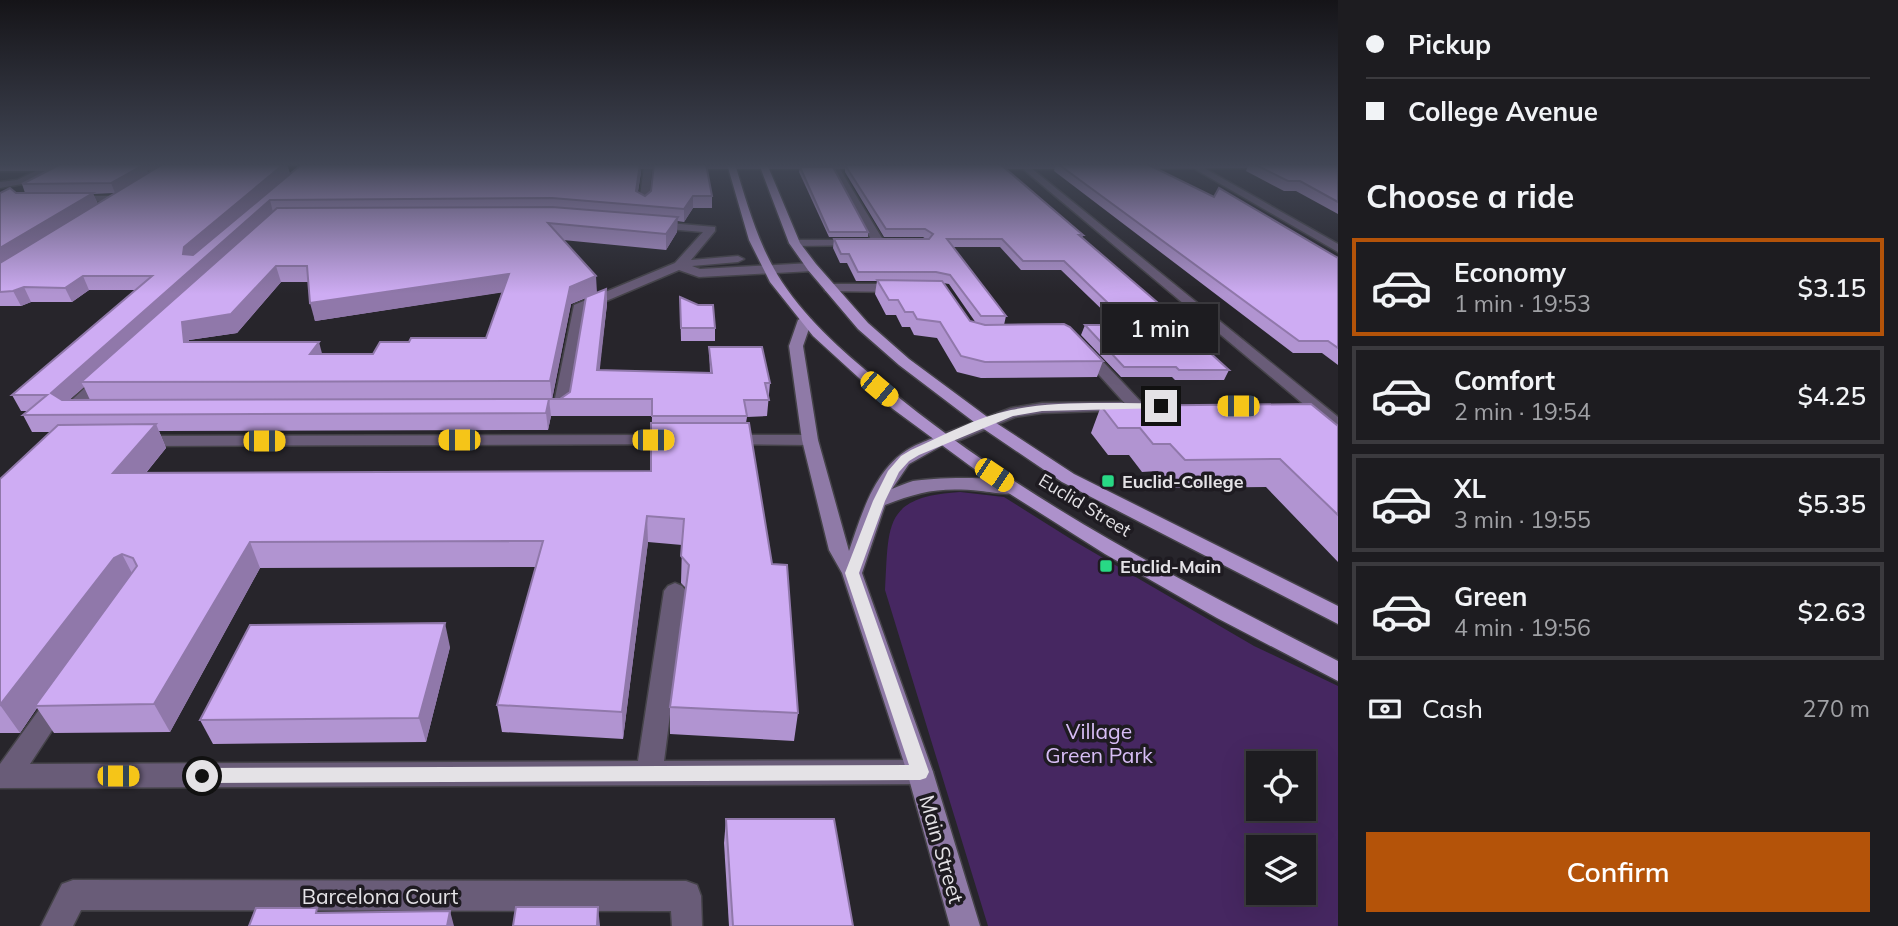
<!DOCTYPE html>
<html lang="en">
<head>
<meta charset="utf-8">
<style>
	:root { --surface:#1d1c20; --page:#252529; --text:#f1f3f6; --muted:#a0a1a5; --line:#3b3a3e; --accent:#b45309 }
	body { margin:0; font-family:Mulish,sans-serif; background:var(--page); color:var(--text); height:100vh; display:flex; flex-direction:column; font-size:26px; white-space:nowrap }
	* { box-sizing:border-box; margin:0 }
	p { font-size:23px; color:var(--muted) }
	.icon { flex:none; width:38px; height:38px; fill:none; stroke:currentColor; stroke-width:2; stroke-linecap:round; stroke-linejoin:round }
	.map { position:relative; flex:1; overflow:hidden }
	.panel { display:flex; flex-direction:column; background:var(--surface); width:560px }
	.panel>* { flex:none }
	.hud { display:grid; align-content:center; height:154px; padding:0 28px; background:var(--surface) }
	.fabs { position:absolute; left:1246px; top:751px; display:grid; gap:14px }
	.fabs a { display:grid; place-items:center; width:70px; height:70px; border-radius:0px; background:var(--surface); box-shadow:0 7px 28px #0002,0 0 0 2px var(--line); font-size:35px }
	.end { position:absolute; width:32px; height:32px; margin:-16px; border:9px solid #e4e2e6; background:#111; box-shadow:0 0 0 4px #111 }
	.from { border-radius:50% }
	.bubble { position:absolute; height:49px; border-radius:0px; background:var(--surface); box-shadow:0 7px 28px #0002,0 0 0 2px var(--line); font-size:23px; font-weight:600; line-height:49px; text-align:center }
	.car { position:absolute; width:21px; height:42px; margin:-21px -10px; border-radius:9px; box-shadow:0 0 5px 2px #0007; background:linear-gradient(#f5c518 24%,#345 0 40%,#f5c518 0 76%,#345 0 86%,#f5c518 0) }
	.hud b { display:flex; align-items:center; gap:24px; height:66px; font-size:26px }
	.hud b+b { border-top:2px solid var(--line) }
	.hud i { width:18px; height:18px; background:var(--text) }
	ul { padding:0; list-style:none }
	li { display:flex; align-items:center; gap:21px; height:98px; margin:0 14px 10px; padding:0 14px; border:4px solid var(--line); border-radius:0px }
	li div { flex:1 }
	li b { display:block; font-size:26px }
	li em { font-style:normal; font-weight:600 }
	li.current { border-color:var(--accent) }
	li>.icon { width:63px; height:63px; stroke-width:1.5 }
	h2 { padding:0 28px; font-size:32px; line-height:84px }
	.pay { display:flex; align-items:center; gap:18px; height:77px; padding:0 28px; font-size:26px }
	.pay p { margin-inline-start:auto }
	.primary-button { display:flex; gap:14px; margin-top:auto; padding:14px 28px }
	.primary-button a { flex:1; height:80px; border-radius:0px; background:var(--accent); color:#fff; font-size:28px; font-weight:600; line-height:80px; text-align:center }
	main { display:flex; flex:1; min-height:0 }
	.map>svg:first-child { display:block }
	.green { fill:#462761; fill-rule:evenodd }
	.lines { fill:none; stroke-linecap:round; stroke-linejoin:round }
	.lane-casing { stroke:#454349; stroke-width:3 }
	.street-casing { stroke:#454349; stroke-width:3 }
	.secondary-casing { stroke:#454349; stroke-width:3 }
	.primary-casing { stroke:#454349; stroke-width:3 }
	.lane { fill:#695c78; fill-rule:evenodd }
	.street { fill:#695c78; fill-rule:evenodd }
	.secondary { fill:#8f7aa7; fill-rule:evenodd }
	.primary { fill:#ad91cb; fill-rule:evenodd }
	.wall { fill:#b194d1; fill-rule:evenodd }
	.shaded-wall { fill:#9078aa }
	.building { fill:#ceacf3; stroke:#9078aa; stroke-width:2; fill-rule:evenodd }
	.route { fill:#e4e2e6 }
	.poi-dot { fill:#28d885; stroke:#1e1b21; stroke-width:2.5 }
	.labels { text-anchor:middle; dominant-baseline:central; stroke-width:7; stroke-linejoin:round; paint-order:stroke }
	.poi-label { font-size:18px; font-weight:bold; fill:#e4e2e6; stroke:#1e1b21; text-anchor:start }
	.street-label { font-size:18px; fill:#e4e2e6; stroke:#1e1b21 }
	.near-park-label { font-size:21px; fill:#d8bef6; stroke:#1e1b21 }
	.near-street-label { font-size:21px; fill:#e4e2e6; stroke:#1e1b21 }
</style>
</head>
<body>
<main>
<div class="map">
<svg width="1338" height="926" viewBox="0 0 1338 926">
	<rect width="100%" height="100%" fill="#27252b"/>
	<path class="green" d="M960,492L1004,497L1074,541L1254,646L1338,686V926H988L885,590C889,524 883,497 960,492ZM1258,763H1304V808H1258ZM1258,847H1304V892H1258Z"/>
	<g class="lines">
		<g class="lane-casing">
			<g id="lane">
				<path d="M648,164L652,167L649,203L644,206L639,203L644,167Z"/>
				<path d="M48,165L52,168L51,170L22,184L0,188V182L17,180Z"/>
				<path d="M73,196H119L124,199L119,202L70,201L68,199Z"/>
				<path d="M553,213L715,227V231L691,260L738,256L744,259L738,262L692,266L700,269L812,263L818,267L812,271L699,277L679,270L585,310L569,408L561,413L70,414L62,409L273,215ZM553,219L703,232L675,263L574,305L554,403L84,404L280,220Z"/>
				<path d="M829,284H899L905,288L899,292L825,291V285Z"/>
				<path d="M1086,348L1091,349L1142,403L1144,406L1142,409H1130L1081,355L1079,352Z"/>
				<path d="M674,435L682,440L680,444L142,446L134,441L142,436Z"/>
				<path d="M730,435H810L818,440L810,445L724,444L722,440Z"/>
				<path d="M675,583L682,586L686,591L664,761L920,760L929,764L933,772L929,780L920,784L0,788V764L49,696L58,693L67,696L70,703L30,764L638,761L664,591L668,586Z"/>
			</g>
		</g>
		<g class="street-casing">
			<g id="street">
				<path d="M831,164L838,166L885,243L883,245L873,243Z"/>
				<path d="M1017,164H1026L1338,417V430L1332,428Z"/>
				<path d="M1197,164L1338,244V252L1188,165Z"/>
				<path d="M858,240L862,241V245L795,246L789,243L795,240Z"/>
				<path d="M1122,402L1130,407L1128,410L1042,413L1015,417L948,445H936L934,441L936,437L1011,408L1042,403Z"/>
				<path d="M73,880L686,881L697,885L701,896L702,926H672L671,911L81,910L73,926H41L62,884Z"/>
			</g>
		</g>
		<g class="secondary-casing">
			<g id="secondary">
				<path d="M617,164H871L873,166L869,169H614L613,167Z"/>
				<path d="M975,164H1081L1083,166L1079,169H978L974,166Z"/>
				<path d="M1126,164H1276V165L1272,168L1128,169L1124,166Z"/>
				<path d="M0,165H75L79,168L75,171H0Z"/>
				<path d="M180,165L184,168L183,170L124,171L120,168L124,165Z"/>
				<path d="M805,316L812,320L803,346L818,440L849,551C863,510 877,460 921,443C930,439 938,435 948,437L950,441L909,464L892,489C899,486 906,483 913,481C933,478 1010,474 1022,488C1014,498 993,492 981,491C941,487 921,491 885,505L862,573L933,772L980,926H950L907,772L842,573L829,550L802,440L789,346L798,320Z"/>
			</g>
		</g>
		<g class="primary-casing">
			<g id="primary">
				<path d="M727,164H735C747,204 759,247 782,282C809,323 848,356 886,387C1022,500 1181,581 1338,661V681L1217,618L1105,554L996,485L893,409L813,336L770,282L749,240Z"/>
				<path d="M759,164H767L800,243L816,264L868,323L909,359L990,419L1074,474L1338,606V624L1062,482L978,425L899,365L858,329L808,270L789,243Z"/>
			</g>
		</g>
		<use href="#lane" class="lane"/>
		<use href="#street" class="street"/>
		<use href="#secondary" class="secondary"/>
		<use href="#primary" class="primary"/>
	</g>
	<g class="wall">
		<path d="M145,164L148,173H290L226,228L302,164L641,172L638,192L645,196H712V208H693L684,222L677,221V232L666,250L563,240L597,293L606,289L607,304L599,370L710,373L709,347L770,383L767,416L747,417L746,423L798,713L794,741L670,734V707L686,588L681,583L682,545L648,542L623,739L502,732L497,705L536,567L260,568L170,732L54,733L37,708L20,733H0V479L50,432H32L23,415L28,411H21L12,395L135,290H89L72,302H31L21,306H0V193H25L22,184ZM115,193L98,204L93,194ZM281,282H308L315,321L502,292L486,338L409,342L373,354H322L189,342V340L237,333ZM586,298L570,392L560,399H552L571,304ZM84,387L90,400H69ZM551,416H652L651,471L146,473L166,448L159,431L548,430Z"/>
		<path d="M1056,164H1147L1338,258V365L1322,353H1293L1054,171Z"/>
		<path d="M1249,164H1338V214L1296,191H1284L1246,171Z"/>
		<path d="M845,165L1083,235L1082,238L1179,321L1178,324L1229,370L1224,380H1175L1172,377H1121L1081,335L1085,325H1118L1061,270H1021L1000,247H953L1006,316L1004,325L1103,361L1097,377L981,378L957,372L937,338L914,335L910,327H902L896,315H886L875,294L877,281H856L847,263H840L833,248L834,239H926L923,237H884L845,172ZM943,283L949,284L976,323L970,321Z"/>
		<path d="M800,167L868,232V237H829L799,172Z"/>
		<path d="M680,297L698,305L715,328V341H681Z"/>
		<path d="M1101,406L1338,426V562L1266,487L1172,488L1158,471L1142,472L1129,455H1108L1091,433Z"/>
		<path d="M450,647L426,742L213,744L200,720Z"/>
		<path d="M726,819L853,926H729L724,843Z"/>
	</g>
	<g class="shaded-wall">
		<path d="M145,164L148,173L115,193L111,183Z"/>
		<path d="M284,164H287L290,173L188,260L183,254L184,247Z"/>
		<path d="M640,164L641,172L636,203V191Z"/>
		<path d="M93,193L98,205L0,266V248Z"/>
		<path d="M693,196V208L684,222V209Z"/>
		<path d="M270,200L273,212L81,382L84,387L59,409L51,393Z"/>
		<path d="M678,217L677,232L666,250V234Z"/>
		<path d="M276,266L281,282L237,333L189,340L191,361L184,342L182,322Z"/>
		<path d="M509,274L511,291L315,321L310,303Z"/>
		<path d="M83,276L89,290L72,302L65,288Z"/>
		<path d="M596,276L597,293L571,304L552,400L550,381L570,287Z"/>
		<path d="M24,287L31,302L21,306L13,291Z"/>
		<path d="M606,289L607,304L598,386L597,370Z"/>
		<path d="M319,342L324,361L310,354Z"/>
		<path d="M549,399L551,416L548,430L546,413Z"/>
		<path d="M156,424L166,448L125,498L113,473Z"/>
		<path d="M647,516L648,542L623,739L622,712Z"/>
		<path d="M250,542L260,568L170,732L154,704Z"/>
		<path d="M122,554L136,581L35,706L37,708L20,733L0,705L114,558Z"/>
		<path d="M445,623L450,647L426,742L419,718Z"/>
		<path d="M598,907L600,926H597Z"/>
		<path d="M450,911L454,926H447Z"/>
	</g>
	<g class="building">
		<path d="M61,164H145L111,183L22,184Z"/>
		<path d="M163,164H284L184,247L183,254L193,255L302,164H640L636,191L645,196L651,191L654,164H706L712,196H693L684,209L552,198L270,200L51,393L62,400L560,399L570,392L586,297L606,289L597,370L712,373L709,347H762L770,383H765L769,400H744L747,416H652V399H549L546,413L23,415L47,395H12L152,276H83L65,288L24,287L13,291L0,292V263Z"/>
		<path d="M1000,164L1083,235H1079L1179,321H1175L1229,370H1179L1176,367H1124L1085,325H1131L1064,261H1023L1002,239H947L1006,316H981L950,275L936,272H858L849,254H841L834,239H929L933,234L925,229H886L845,165Z"/>
		<path d="M1058,164H1147L1214,197L1219,188L1338,258V348L1328,341H1299Z"/>
		<path d="M1254,164H1338V202L1300,181H1288Z"/>
		<path d="M800,167H833L868,232H829Z"/>
		<path d="M10,188L16,193H93L0,248V193Z"/>
		<path d="M552,207L678,217L666,234L548,223L596,276L570,287L550,381L81,382L277,208ZM276,266H307L310,303L509,274L486,338H411L409,342H380L373,354H310L319,342H184L182,322L231,314Z"/>
		<path d="M877,280L942,281L970,321L985,325L1064,324L1070,327L1103,361L985,362L961,356L940,322L917,319L913,312H905L898,300H889Z"/>
		<path d="M680,297L698,305H713L715,328H681Z"/>
		<path d="M1311,404L1338,426V515L1280,459L1185,460L1170,444H1153L1140,428H1118L1101,406Z"/>
		<path d="M651,423H749L772,564L787,565L798,713L670,707L689,565L681,556L684,519L647,516L622,712L497,705L543,541L250,542L154,704L35,706L137,566L133,558L122,554L114,558L0,705V479L58,425L156,424L113,473L651,471Z"/>
		<path d="M445,623L419,718L200,720L250,625Z"/>
		<path d="M726,819H834L853,926H733Z"/>
		<path d="M516,907H598L597,926H513Z"/>
		<path d="M256,908H317L316,913L450,911L447,926H249Z"/>
	</g>
	<linearGradient id="sky" x2="0" y2="1"><stop stop-color="#151418"/><stop offset="0.56" stop-color="#414655"/><stop offset="1" stop-color="#414655" stop-opacity="0"/></linearGradient>
	<rect width="1338" height="294" fill="url(#sky)"/>
	<path class="route" d="M1161,403L1166,406L1165,408L1042,411L1013,416L919,455L909,461L899,472L885,501L859,573L929,772L926,778L920,780L202,783L196,781L194,776L196,770L202,768L909,765L845,573L873,501L888,471L901,456L911,450C943,436 976,417 1011,410C1059,400 1112,404 1161,403Z"/>
	<g class="poi-dot">
		<rect x="1101" y="474" width="14" height="14" rx="3.5"/>
		<rect x="1099" y="559" width="14" height="14" rx="3.5"/>
	</g>
	<g class="labels">
		<g class="poi-label">
			<text x="1122" y="481">Euclid-College</text>
			<text x="1120" y="566">Euclid-Main</text>
		</g>
		<g class="street-label">
			<text transform="translate(1085 505) rotate(31)">Euclid Street</text>
		</g>
		<g class="near-park-label">
			<text x="1099" y="731">Village<tspan x="1099" dy="24">Green Park</tspan></text>
		</g>
		<g class="near-street-label">
			<text transform="translate(942 849) rotate(74)">Main Street</text>
			<text x="380" y="896">Barcelona Court</text>
		</g>
	</g>
</svg>
<div class="fabs">
<a><svg class="icon" aria-label="locate" viewBox="0 0 24 24"><circle cx="12" cy="12" r="6"/><path d="M12 2v4M12 18v4M2 12h4M18 12h4"/></svg></a>
<a><svg class="icon" aria-label="layers" viewBox="0 0 24 24"><path d="M12 4l9 5-9 5-9-5zM3 14l9 5 9-5"/></svg></a>
</div>
<i class="end from" style="left:202px;top:776px"></i>
<i class="end" style="left:1161px;top:406px"></i>
<div class="bubble" style="left:1102px;top:304px;width:116px">1 min</div>
<i class="car" style="left:879px;top:389px;rotate:130deg"></i>
<i class="car" style="left:1238px;top:406px;rotate:270deg"></i>
<i class="car" style="left:459px;top:440px;rotate:270deg"></i>
<i class="car" style="left:653px;top:440px;rotate:90deg"></i>
<i class="car" style="left:264px;top:441px;rotate:90deg"></i>
<i class="car" style="left:994px;top:475px;rotate:124deg"></i>
<i class="car" style="left:118px;top:776px;rotate:90deg"></i>
</div>
<section class="panel">
<div class="hud">
<b><i class="from"></i>Pickup</b>
<b><i></i>College Avenue</b>
</div>
<h2>Choose a ride</h2>
<ul>
<li class="current"><svg class="icon" aria-label="car" viewBox="0 0 24 24"><path d="M5 17H2v-5l4-1 3-4h7l3 4 3 1v5h-3M9 17h6M6 11h13"/><circle cx="7" cy="17" r="2"/><circle cx="17" cy="17" r="2"/></svg><div><b>Economy</b><p>1 min · 19:53</p></div><em>$3.15</em></li>
<li><svg class="icon" aria-label="car" viewBox="0 0 24 24"><path d="M5 17H2v-5l4-1 3-4h7l3 4 3 1v5h-3M9 17h6M6 11h13"/><circle cx="7" cy="17" r="2"/><circle cx="17" cy="17" r="2"/></svg><div><b>Comfort</b><p>2 min · 19:54</p></div><em>$4.25</em></li>
<li><svg class="icon" aria-label="car" viewBox="0 0 24 24"><path d="M5 17H2v-5l4-1 3-4h7l3 4 3 1v5h-3M9 17h6M6 11h13"/><circle cx="7" cy="17" r="2"/><circle cx="17" cy="17" r="2"/></svg><div><b>XL</b><p>3 min · 19:55</p></div><em>$5.35</em></li>
<li><svg class="icon" aria-label="car" viewBox="0 0 24 24"><path d="M5 17H2v-5l4-1 3-4h7l3 4 3 1v5h-3M9 17h6M6 11h13"/><circle cx="7" cy="17" r="2"/><circle cx="17" cy="17" r="2"/></svg><div><b>Green</b><p>4 min · 19:56</p></div><em>$2.63</em></li>
</ul>
<div class="pay"><svg class="icon" aria-label="cash" viewBox="0 0 24 24"><path d="M3 7h18v10H3z"/><circle cx="12" cy="12" r="2"/></svg>Cash<p>270 m</p></div>
<div class="primary-button"><a>Confirm</a></div>
</section>
</main>
</body>
</html>
